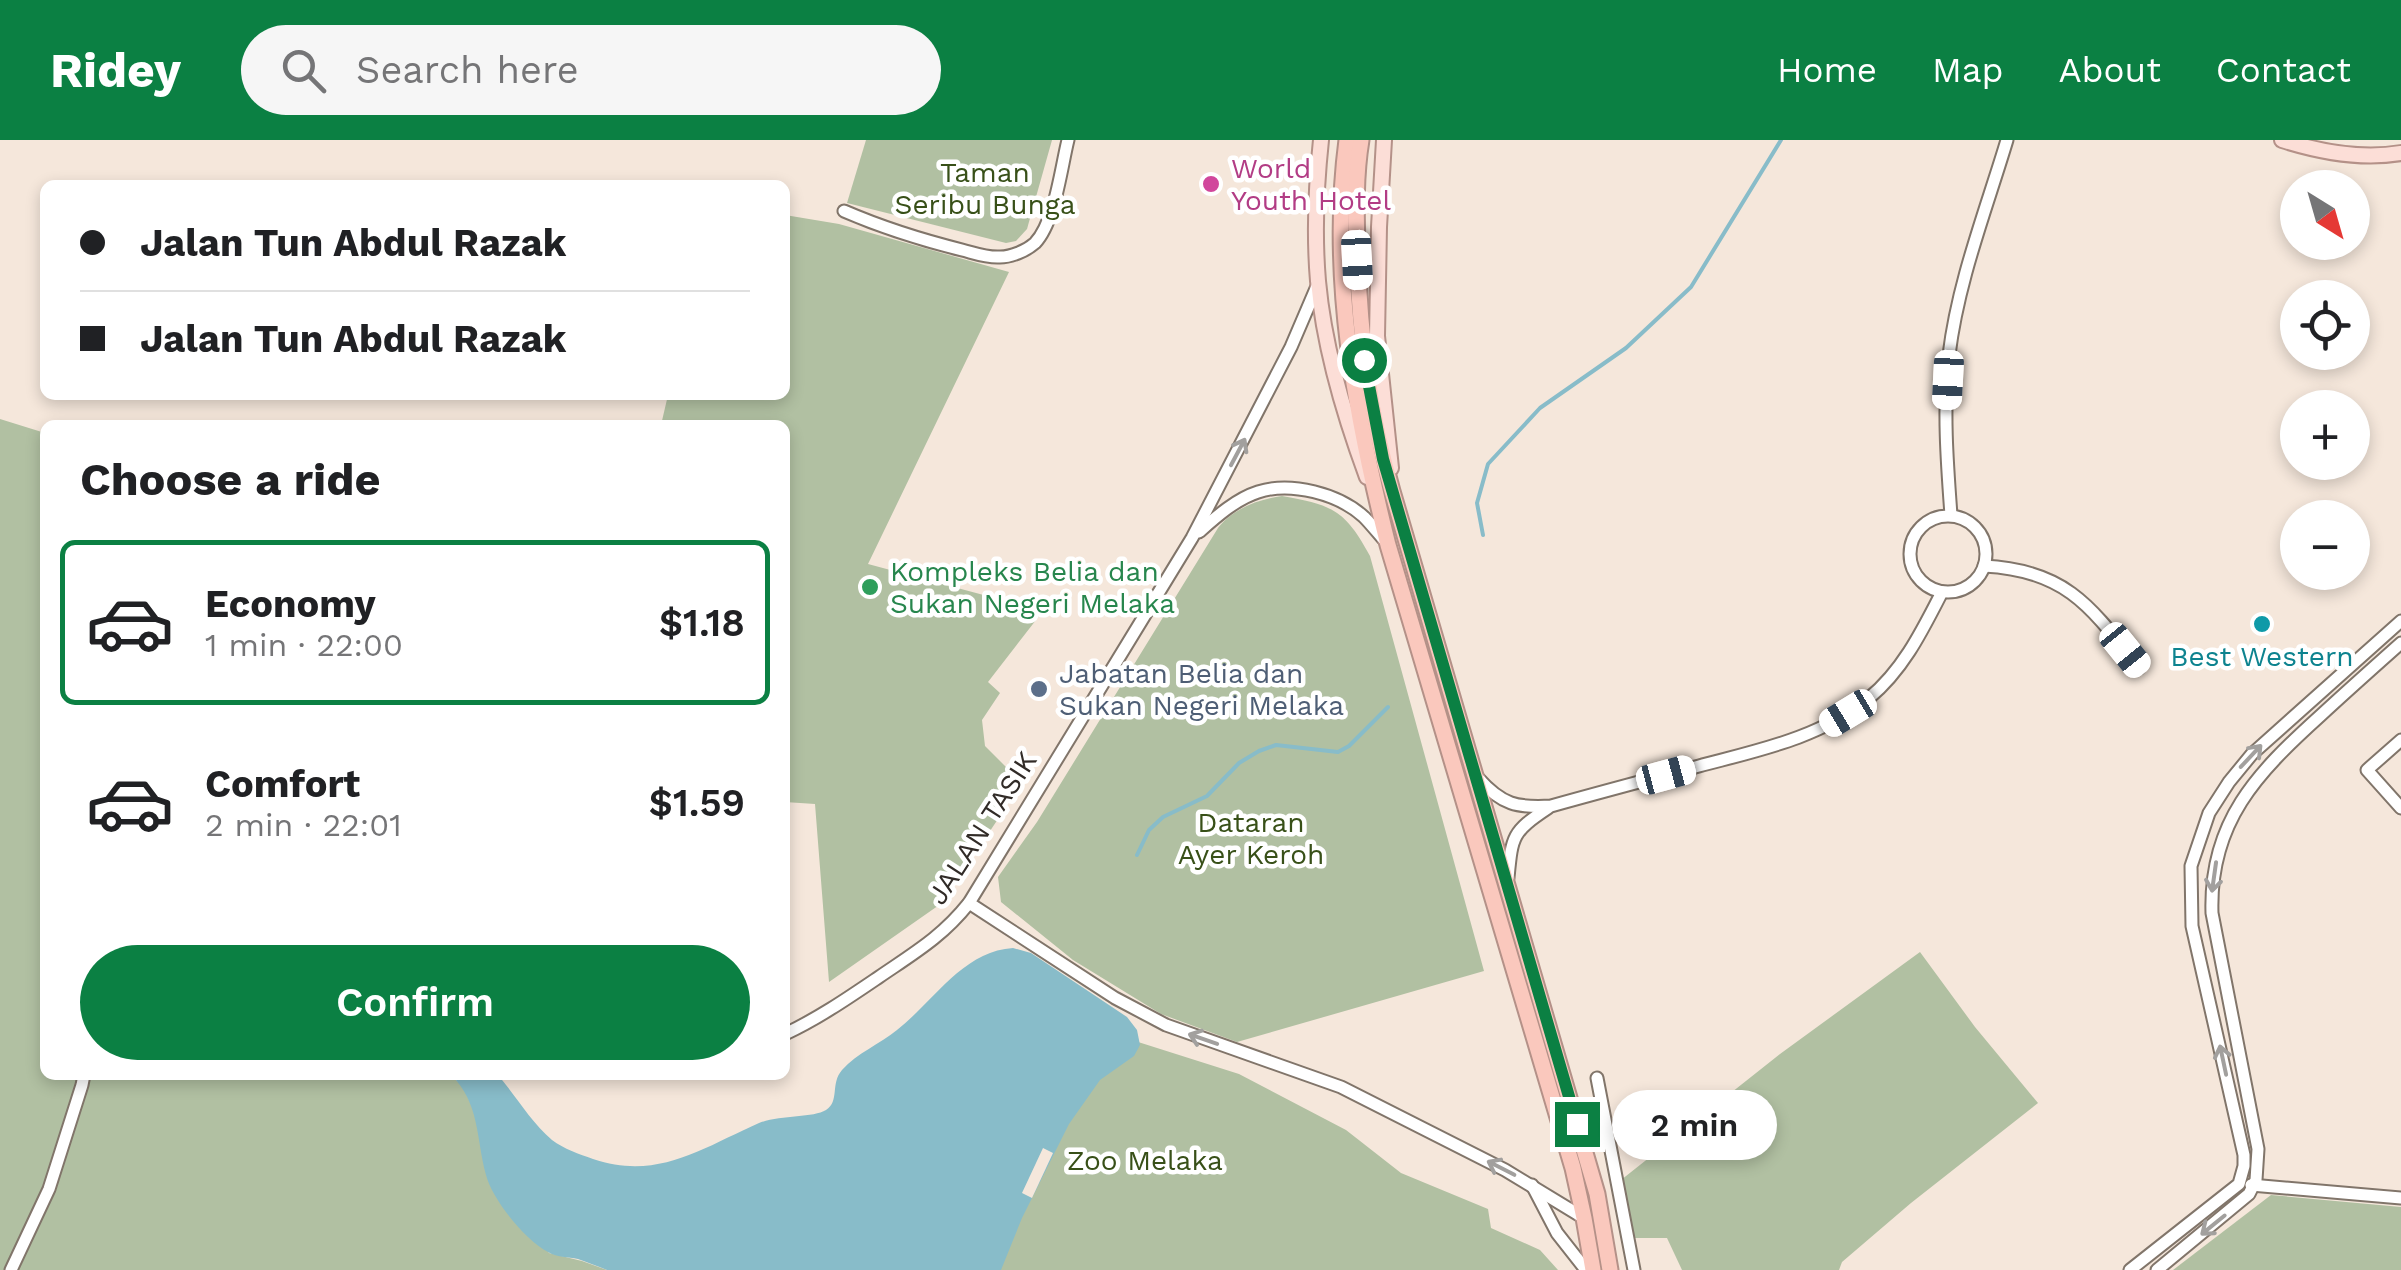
<!DOCTYPE html>
<html lang="en">
<head>
<meta charset="utf-8">
<style>
	:root { --surface:#fff; --page:#f6f6f6; --text:#202124; --muted:#757577; --line:#e0e0e0; --accent:#0b8043 }
	body { margin:0; font-family:"Work Sans",sans-serif; background:var(--page); color:var(--text); height:100vh; display:flex; flex-direction:column; font-size:38px; white-space:nowrap }
	* { box-sizing:border-box; margin:0 }
	p { font-size:32px; color:var(--muted) }
	.icon { flex:none; width:55px; height:55px; fill:none; stroke:currentColor; stroke-width:2; stroke-linecap:round; stroke-linejoin:round }
	.map { position:relative; flex:1; overflow:hidden }
	.drawer { position:absolute; left:40px; top:280px; width:750px; height:660px; display:flex; flex-direction:column; background:var(--surface); border-radius:15px; box-shadow:0 5px 15px #0003 }
	.drawer>* { flex:none }
	.banner { position:absolute; left:40px; top:40px; width:750px; height:220px; border-radius:15px; box-shadow:0 5px 15px #0003; display:grid; align-content:center; height:220px; padding:0 40px; background:var(--surface) }
	.needle { width:65px; rotate:143deg }
	.buttons { position:absolute; left:2280px; top:30px; display:grid; gap:20px }
	.buttons a { display:grid; place-items:center; width:90px; height:90px; border-radius:50%; background:var(--surface); box-shadow:0 5px 15px #0003; font-size:50px }
	.end { position:absolute; width:45px; height:45px; margin:-22px; border:12px solid #0b8043; background:#fff; box-shadow:0 0 0 5px #fff }
	.from { border-radius:50% }
	.bubble { position:absolute; height:70px; border-radius:35px; background:var(--surface); box-shadow:0 5px 15px #0003; font-size:32px; font-weight:600; line-height:70px; text-align:center }
	.car { position:absolute; width:30px; height:60px; margin:-30px -15px; border-radius:12px; box-shadow:0 0 8px 2px #0007; background:linear-gradient(#fff 24%,#345 0 40%,#fff 0 76%,#345 0 86%,#fff 0) }
	.banner b { display:flex; align-items:center; gap:35px; height:95px; font-size:38px }
	.banner b+b { border-top:2px solid var(--line) }
	.banner i { width:25px; height:25px; background:var(--text) }
	ul { padding:0; list-style:none }
	li { display:flex; align-items:center; gap:30px; height:165px; margin:0 20px 15px; padding:0 20px; border:5px solid transparent; border-radius:15px }
	li div { flex:1 }
	li b { display:block; font-size:38px }
	li em { font-style:normal; font-weight:600 }
	li.current { border-color:var(--accent) }
	li>.icon { width:90px; height:90px; stroke-width:1.5 }
	h2 { padding:0 40px; font-size:45px; line-height:120px }
	.button { display:flex; gap:20px; margin-top:auto; padding:20px 40px }
	.button a { flex:1; height:115px; border-radius:60px; background:var(--accent); color:#fff; font-size:40px; font-weight:600; line-height:115px; text-align:center }
	header { display:flex; align-items:center; gap:60px; box-sizing:border-box; height:140px; padding:0 50px; background:var(--accent); color:#fff }
	header strong { font-size:48px }
	nav { display:flex; gap:55px; margin-inline-start:auto; font-size:35px }
	.search { width:700px; height:90px; background:var(--page); display:flex; align-items:center; gap:25px; box-sizing:border-box; padding:0 35px; border-radius:55px; color:var(--muted); font-size:38px }
	.map>svg:first-child { display:block }
	.green { fill:#b1c0a2 }
	.water { fill:#88bcc9 }
	.pier { fill:#f5e7db }
	.lines { fill:none; stroke-linecap:round; stroke-linejoin:round }
	.stream { stroke:#88bcc9; stroke-width:4 }
	.minor-casing { stroke:#81756a; stroke-width:15 }
	.major-casing { stroke:#b49188; stroke-width:18 }
	.highway-casing { stroke:#b49188; stroke-width:19 }
	.minor { stroke:#fff; stroke-width:11 }
	.major { stroke:#fcded7; stroke-width:14 }
	.highway { stroke:#fac8bd; stroke-width:15 }
	.oneway { stroke:#a2a09e }
	.route { stroke:#0b8043; stroke-width:12 }
	.hotel-dot { fill:#d1479c; stroke:#fff; stroke-width:4 }
	.leisure-dot { fill:#2e9e5b; stroke:#fff; stroke-width:4 }
	.culture-dot { fill:#0f9aa8; stroke:#fff; stroke-width:4 }
	.service-dot { fill:#5c6f8a; stroke:#fff; stroke-width:4 }
	.labels { text-anchor:middle; dominant-baseline:central; stroke-width:9; stroke-linejoin:round; paint-order:stroke }
	.hotel-label { font-size:28px; fill:#b23c85; stroke:#fff; text-anchor:start }
	.park-label { font-size:28px; fill:#385018; stroke:#fff }
	.leisure-label { font-size:28px; fill:#27864d; stroke:#fff; text-anchor:start }
	.culture-label { font-size:28px; fill:#0d838f; stroke:#fff }
	.service-label { font-size:28px; fill:#4e5e75; stroke:#fff; text-anchor:start }
	.street-label { font-size:28px; fill:#312b27; stroke:#fff }
</style>
</head>
<body>
<header>
<strong>Ridey</strong>
<div class="search"><svg class="icon" aria-label="search" viewBox="0 0 24 24"><circle cx="10" cy="10" r="6"/><path d="M15 15l6 6"/></svg>Search here</div>
<nav><a>Home</a><a>Map</a><a>About</a><a>Contact</a></nav>
</header>
<div class="map">
<svg width="2401" height="1130" viewBox="0 0 2401 1130">
	<rect width="100%" height="100%" fill="#f5e7db"/>
	<g class="green">
		<path d="M866,0H1052L1027,89L1016,101L1006,103L847,63Z"/>
		<path d="M785,75L839,84L1009,132L868,424L1043,471L988,542L1000,553L982,580L985,606L1022,643L942,763L829,842L815,664L785,662V285H661L668,255H785Z"/>
		<path d="M0,279L45,293V935H451L463,947L472,966L479,990L549,1113L582,1121L607,1130H0Z"/>
		<path d="M1282,356C1333,365 1345,370 1370,416L1484,831L1237,902L1161,874L1073,820L1001,762L998,737L1037,682L1218,388C1234,368 1257,360 1282,356Z"/>
		<path d="M1920,812L1975,887L2038,963L1911,1063L1842,1122L1839,1130H1682L1667,1098H1629L1621,1040L1780,914Z"/>
		<path d="M1094,888L1239,934L1346,990L1401,1033L1488,1069L1491,1088L1540,1110L1558,1130H948Z"/>
		<path d="M2271,1055L2401,1067V1130H2173Z"/>
	</g>
	<path class="water" d="M1013,808L1031,813L1127,877L1137,890L1140,905L1134,916L1100,940L1069,984L1022,1078L1001,1130H607C597,1126 587,1122 578,1119C568,1117 556,1117 548,1112C525,1100 492,1059 486,1035C476,998 480,963 451,935H498C516,956 531,982 552,1000C564,1009 579,1014 593,1019C658,1041 702,1008 759,983C779,975 813,978 826,970C840,961 830,944 842,930C857,913 880,904 897,890C934,861 963,811 1013,808Z"/>
	<path class="pier" d="M1043,1008L1053,1013L1032,1058L1022,1053Z"/>
	<g class="lines">
		<g class="stream">
			<path d="M1483,395L1477,363L1488,324L1540,268L1626,208L1691,147L1781,0"/>
			<path d="M1137,715L1149,690L1163,677L1207,656L1239,623L1259,611L1276,605L1338,612L1349,606L1388,567"/>
		</g>
		<g class="minor-casing">
			<g id="minor">
				<path d="M844,71C881,87 922,100 962,110C974,113 987,118 1000,117C1011,117 1026,111 1035,103C1055,82 1061,28 1068,0"/>
				<path d="M1951,375C1947,322 1943,268 1949,215C1958,141 1986,70 2007,0"/>
				<circle cx="1948" cy="414" r="38"/>
				<path d="M1199,392C1216,377 1236,359 1258,352C1291,341 1339,354 1364,377C1371,384 1378,393 1385,401"/>
				<path d="M1984,426C2067,430 2092,468 2139,528"/>
				<path d="M2401,600L2367,630L2401,668"/>
				<path d="M1478,638C1502,665 1517,668 1551,666C1601,652 1650,639 1699,626C1759,610 1820,598 1869,558C1903,530 1922,491 1942,452"/>
				<path d="M1508,738C1512,696 1512,692 1548,668"/>
				<path d="M969,763L1115,858L1166,885L1341,947L1505,1030L1584,1078"/>
				<path d="M785,894C819,878 848,858 879,837C914,813 942,797 969,763L1192,398L1291,207L1318,144"/>
				<path d="M1597,938L1634,1130"/>
				<path d="M1532,1045L1557,1093L1586,1130"/>
				<path d="M2251,1045L2401,1058"/>
				<path d="M11,1130L49,1049L82,945L84,935"/>
				<path d="M2130,1130L2239,1044L2244,1026V1015L2192,786L2191,726L2209,673L2229,642L2252,614L2401,481"/>
				<path d="M2157,1130L2249,1054L2256,1040L2258,1009L2212,773C2209,682 2257,633 2320,576C2347,551 2374,527 2401,503"/>
			</g>
		</g>
		<g class="major-casing">
			<g id="major">
				<path d="M1321,0C1316,47 1314,94 1318,141C1324,207 1344,275 1367,337"/>
				<path d="M1384,0L1379,87L1377,196L1391,328"/>
				<path d="M2282,0C2320,12 2361,20 2401,13"/>
			</g>
		</g>
		<g class="highway-casing">
			<g id="highway">
				<path d="M1347,0C1329,136 1355,273 1388,405L1573,1028L1584,1078L1593,1130"/>
				<path d="M1361,0C1355,36 1356,72 1357,108C1359,191 1369,271 1392,351L1597,1054L1610,1130"/>
			</g>
		</g>
		<use href="#minor" class="minor"/>
		<use href="#major" class="major"/>
		<use href="#highway" class="highway"/>
	</g>
	<defs><path id="oneway-shaft" d="M-6 0H5M1.5-3L5.5 0L1.5 3" fill="none" stroke-width="1.6" stroke-linecap="round" stroke-linejoin="round" transform="scale(2.5)"/></defs>
	<g class="oneway">
		<use href="#oneway-shaft" transform="translate(1238 312) rotate(-62)"/>
		<use href="#oneway-shaft" transform="translate(2251 616) rotate(-47)"/>
		<use href="#oneway-shaft" transform="translate(2214 737) rotate(98)"/>
		<use href="#oneway-shaft" transform="translate(1203 899) rotate(-161)"/>
		<use href="#oneway-shaft" transform="translate(2223 920) rotate(-102)"/>
		<use href="#oneway-shaft" transform="translate(1501 1028) rotate(-153)"/>
		<use href="#oneway-shaft" transform="translate(2213 1085) rotate(141)"/>
	</g>
	<g class="lines">
		<path class="route" d="M1364,220L1383,319L1577,984"/>
	</g>
	<circle class="hotel-dot" cx="1211" cy="44" r="10"/>
	<circle class="leisure-dot" cx="870" cy="447" r="10"/>
	<circle class="culture-dot" cx="2262" cy="484" r="10"/>
	<circle class="service-dot" cx="1039" cy="549" r="10"/>
	<g class="labels">
		<g class="hotel-label">
			<text x="1231" y="28">World<tspan x="1231" dy="32">Youth Hotel</tspan></text>
		</g>
		<g class="park-label">
			<text x="985" y="32">Taman<tspan x="985" dy="32">Seribu Bunga</tspan></text>
			<text x="1251" y="682">Dataran<tspan x="1251" dy="32">Ayer Keroh</tspan></text>
			<text x="1145" y="1020">Zoo Melaka</text>
		</g>
		<g class="leisure-label">
			<text x="890" y="431">Kompleks Belia dan<tspan x="890" dy="32">Sukan Negeri Melaka</tspan></text>
		</g>
		<g class="culture-label">
			<text x="2262" y="516">Best Western</text>
		</g>
		<g class="service-label">
			<text x="1059" y="533">Jabatan Belia dan<tspan x="1059" dy="32">Sukan Negeri Melaka</tspan></text>
		</g>
		<g class="street-label">
			<text transform="translate(982 688) rotate(-57)">JALAN TASIK</text>
		</g>
	</g>
</svg>
<div class="buttons">
<a><svg class="needle" viewBox="-14 -14 28 28"><path d="M0-13l5 13h-10z" fill="#e53935"/><path d="M0 13l5-13h-10z" fill="#757577"/></svg></a>
<a><svg class="icon" aria-label="locate" viewBox="0 0 24 24"><circle cx="12" cy="12" r="6"/><path d="M12 2v4M12 18v4M2 12h4M18 12h4"/></svg></a>
<a>+</a>
<a>−</a>
</div>
<i class="end from" style="left:1364px;top:220px"></i>
<i class="end" style="left:1577px;top:984px"></i>
<div class="bubble" style="left:1612px;top:950px;width:165px">2 min</div>
<i class="car" style="left:1357px;top:120px;rotate:177deg"></i>
<i class="car" style="left:1948px;top:240px;rotate:183deg"></i>
<i class="car" style="left:2125px;top:510px;rotate:141deg"></i>
<i class="car" style="left:1848px;top:573px;rotate:239deg"></i>
<i class="car" style="left:1666px;top:635px;rotate:75deg"></i>
<div class="banner">
<b><i class="from"></i>Jalan Tun Abdul Razak</b>
<b><i></i>Jalan Tun Abdul Razak</b>
</div>
<section class="drawer">
<h2>Choose a ride</h2>
<ul>
<li class="current"><svg class="icon" aria-label="car" viewBox="0 0 24 24"><path d="M5 17H2v-5l4-1 3-4h7l3 4 3 1v5h-3M9 17h6M6 11h13"/><circle cx="7" cy="17" r="2"/><circle cx="17" cy="17" r="2"/></svg><div><b>Economy</b><p>1 min · 22:00</p></div><em>$1.18</em></li>
<li><svg class="icon" aria-label="car" viewBox="0 0 24 24"><path d="M5 17H2v-5l4-1 3-4h7l3 4 3 1v5h-3M9 17h6M6 11h13"/><circle cx="7" cy="17" r="2"/><circle cx="17" cy="17" r="2"/></svg><div><b>Comfort</b><p>2 min · 22:01</p></div><em>$1.59</em></li>
</ul>
<div class="button"><a>Confirm</a></div>
</section>
</div>
</body>
</html>
